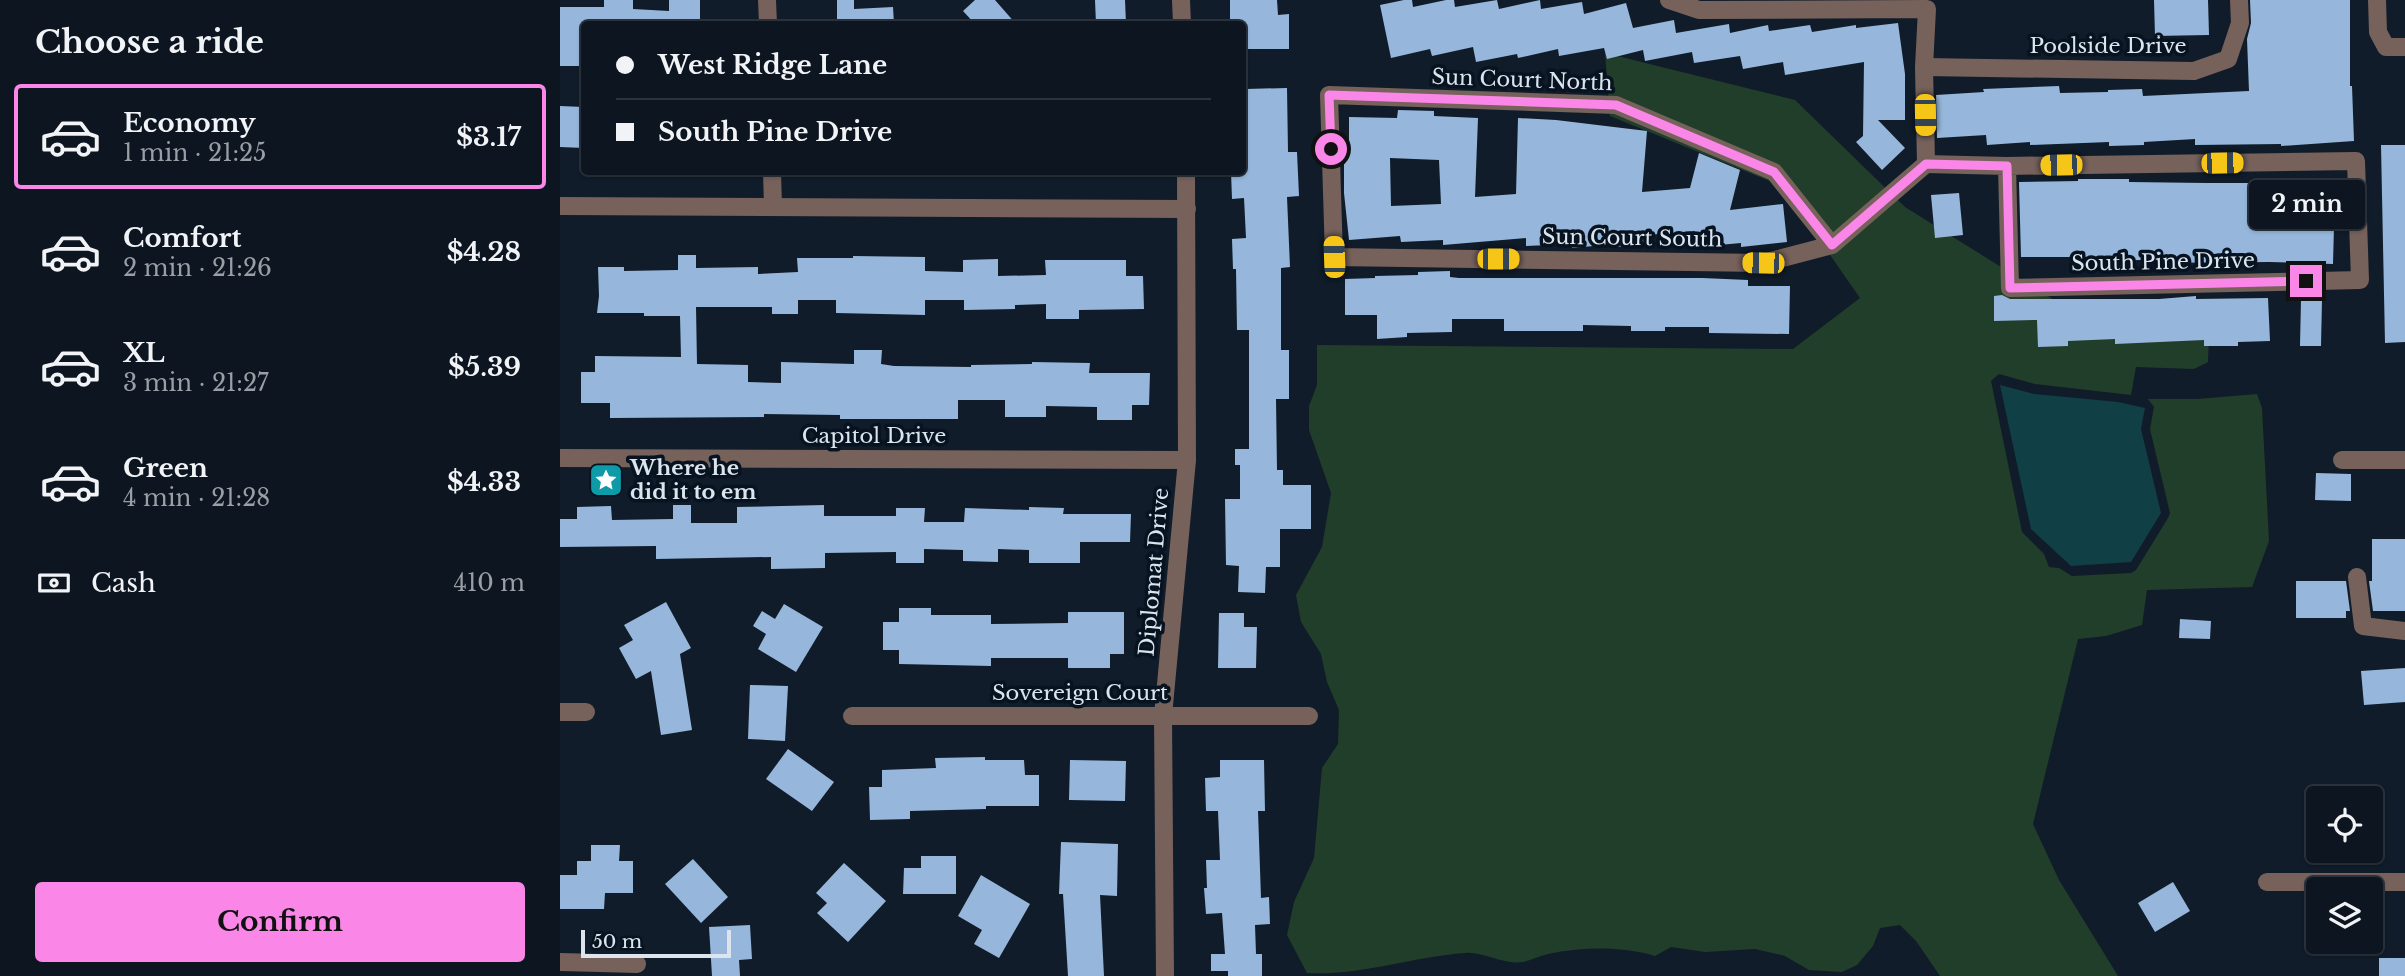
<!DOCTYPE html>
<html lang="en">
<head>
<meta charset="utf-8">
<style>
	:root { --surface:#0c1520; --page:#151e29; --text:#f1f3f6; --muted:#9a9fa5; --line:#2c343e; --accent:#fa87e8 }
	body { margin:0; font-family:"Libre Baskerville",serif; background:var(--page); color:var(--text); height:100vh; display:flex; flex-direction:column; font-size:26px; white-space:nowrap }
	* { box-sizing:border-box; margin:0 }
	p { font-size:23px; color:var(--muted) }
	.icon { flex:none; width:38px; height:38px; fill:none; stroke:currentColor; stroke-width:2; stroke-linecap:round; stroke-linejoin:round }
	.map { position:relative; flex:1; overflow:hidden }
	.drawer { display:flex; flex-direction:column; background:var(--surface); width:560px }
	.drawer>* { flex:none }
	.guide { position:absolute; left:21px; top:21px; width:665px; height:154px; border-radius:7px; box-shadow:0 2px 5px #0004,0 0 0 2px var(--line); display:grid; align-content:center; height:154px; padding:0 35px; background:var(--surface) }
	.controls { position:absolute; left:1746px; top:786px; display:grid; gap:14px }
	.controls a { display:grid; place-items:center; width:77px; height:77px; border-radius:7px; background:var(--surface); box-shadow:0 2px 5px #0004,0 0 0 2px var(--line); font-size:35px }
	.scale { position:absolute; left:21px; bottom:18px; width:150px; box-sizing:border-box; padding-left:7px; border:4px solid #dce5ee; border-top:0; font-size:19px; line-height:24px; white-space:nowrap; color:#dce5ee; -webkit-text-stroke:5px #071320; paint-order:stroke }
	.end { position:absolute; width:32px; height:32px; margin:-16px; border:9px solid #fa87e8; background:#111; box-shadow:0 0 0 4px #111 }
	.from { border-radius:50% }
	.bubble { position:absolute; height:49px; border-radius:7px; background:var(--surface); box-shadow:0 2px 5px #0004,0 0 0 2px var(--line); font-size:23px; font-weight:700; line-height:49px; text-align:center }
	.car { position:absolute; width:21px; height:42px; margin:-21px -10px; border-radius:9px; box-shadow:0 0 5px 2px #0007; background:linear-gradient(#f5c518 24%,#345 0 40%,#f5c518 0 76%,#345 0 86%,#f5c518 0) }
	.guide b { display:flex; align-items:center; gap:24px; height:66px; font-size:26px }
	.guide b+b { border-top:2px solid var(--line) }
	.guide i { width:18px; height:18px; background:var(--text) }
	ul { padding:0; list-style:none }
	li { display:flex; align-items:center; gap:21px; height:105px; margin:0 14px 10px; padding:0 21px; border:4px solid transparent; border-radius:7px }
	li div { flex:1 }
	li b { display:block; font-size:26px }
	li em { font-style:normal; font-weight:700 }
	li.selected { border-color:var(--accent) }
	li>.icon { width:63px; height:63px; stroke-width:1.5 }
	h2 { padding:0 35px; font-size:32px; line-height:84px }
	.pay { display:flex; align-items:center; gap:18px; height:77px; padding:0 35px; font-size:26px }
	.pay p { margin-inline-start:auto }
	.action { display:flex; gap:14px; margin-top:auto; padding:14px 35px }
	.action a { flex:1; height:80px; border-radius:7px; background:var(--accent); color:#111; font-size:28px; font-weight:700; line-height:80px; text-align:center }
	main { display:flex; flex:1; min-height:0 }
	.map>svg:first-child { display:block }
	.green { fill:#213e2a }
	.water { fill:#103f46 }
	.building { fill:#96b7db; fill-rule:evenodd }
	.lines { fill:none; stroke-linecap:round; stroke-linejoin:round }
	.minor { stroke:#76615b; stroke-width:18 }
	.route { stroke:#fa87e8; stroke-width:9 }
	.labels { text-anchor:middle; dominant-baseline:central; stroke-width:7; stroke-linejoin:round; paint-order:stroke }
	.street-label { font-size:21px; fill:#dce5ee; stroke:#071320 }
	.poi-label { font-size:21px; font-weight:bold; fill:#dce5ee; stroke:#071320; text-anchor:start }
</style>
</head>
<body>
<main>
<section class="drawer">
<h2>Choose a ride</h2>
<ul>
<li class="selected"><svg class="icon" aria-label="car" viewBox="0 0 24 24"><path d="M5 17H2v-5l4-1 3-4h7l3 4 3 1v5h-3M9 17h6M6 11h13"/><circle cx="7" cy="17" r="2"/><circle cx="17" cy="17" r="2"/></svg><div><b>Economy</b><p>1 min · 21:25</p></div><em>$3.17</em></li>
<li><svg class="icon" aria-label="car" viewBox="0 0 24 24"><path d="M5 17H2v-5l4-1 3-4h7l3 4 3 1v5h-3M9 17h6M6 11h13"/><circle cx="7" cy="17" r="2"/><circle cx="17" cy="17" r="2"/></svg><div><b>Comfort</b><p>2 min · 21:26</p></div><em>$4.28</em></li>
<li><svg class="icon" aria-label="car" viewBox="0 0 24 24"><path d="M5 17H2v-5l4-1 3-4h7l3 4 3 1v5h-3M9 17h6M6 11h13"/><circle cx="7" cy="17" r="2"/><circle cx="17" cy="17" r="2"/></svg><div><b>XL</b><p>3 min · 21:27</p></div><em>$5.39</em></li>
<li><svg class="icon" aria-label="car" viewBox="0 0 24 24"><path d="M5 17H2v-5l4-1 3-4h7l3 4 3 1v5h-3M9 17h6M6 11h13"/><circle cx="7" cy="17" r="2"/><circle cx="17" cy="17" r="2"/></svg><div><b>Green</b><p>4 min · 21:28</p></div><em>$4.33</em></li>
</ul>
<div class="pay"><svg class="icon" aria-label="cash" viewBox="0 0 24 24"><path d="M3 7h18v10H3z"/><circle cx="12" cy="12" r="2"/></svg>Cash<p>410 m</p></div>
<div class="action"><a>Confirm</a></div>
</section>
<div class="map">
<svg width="1845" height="976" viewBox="0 0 1845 976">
	<rect width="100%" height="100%" fill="#101c2a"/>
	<path class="green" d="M1045,53L1235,100L1345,207L1494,300L1650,303L1648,362L1634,369L1576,367L1571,395L1475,384L1439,374L1431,381L1462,532L1484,554L1489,567L1499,568L1512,576L1571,573L1576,570L1608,518L1610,513L1590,429L1594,407L1588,399H1637L1697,394L1702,408L1709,541L1692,587L1587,590L1582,625L1546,636L1518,639L1473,824L1499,880L1558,976H1380L1356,941L1340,925L1320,928L1313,946L1297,965L1282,972L1249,970L1225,956L1195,949L1145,952L1111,947L1095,956C1060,946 1023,947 988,954C980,956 971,960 963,962C942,965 922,951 905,953C851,957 801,976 747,973L727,935L734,902L754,858L762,768L778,744L779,710L767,682L761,654L741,622L736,595L762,547L771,493L749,430V406L757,385V345L1233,349L1300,298L1222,186L1050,116Z"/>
	<path class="water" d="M1440,385L1474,394L1558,402L1585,408L1581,429L1601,513L1571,562L1511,566L1471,529Z"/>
	<g class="building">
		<path d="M44,0H73V9L109,11V0H140V24H24V66H0V7H44Z"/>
		<path d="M277,0H294V9L333,7L334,24H277Z"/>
		<path d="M415,0H435L456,24H415L403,11Z"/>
		<path d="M535,0H565L566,24H536Z"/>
		<path d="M670,0H717L718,15L729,14V49H682V24H670Z"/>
		<path d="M844,0H852L853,7L886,0H894L895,7L937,0L939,9L980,0L981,9L1022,2L1024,14L1066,3L1073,28L1114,20L1116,33L1169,24L1170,33L1208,25L1209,31L1250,25L1252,32L1296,25V28L1338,23L1345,74V120H1318L1345,148L1322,170L1296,142L1303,136L1304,62L1225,75L1223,62L1183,69L1180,56L1134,63L1132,52L1085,61L1083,50L1047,59L1044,48L999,56L998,49L958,58L957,54L916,62L913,47L872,56L870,49L831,58L820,5Z"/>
		<path d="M1594,0H1648L1649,35L1595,36Z"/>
		<path d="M1690,0H1790V86H1792L1794,141L1721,146V144L1635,145V139L1584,142V145L1549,146V142L1470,145V142L1427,145L1426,135L1377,138L1376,95L1424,92L1423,89L1499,86L1500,93L1548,92V90L1582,89L1583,96L1689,91L1687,39L1691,23Z"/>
		<path d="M727,88L728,152H737L739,196L727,197L730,267L721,268V350H729V399H716L717,470H723V485H751V529H720V567H706L705,593L678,592L679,566L666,565L665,499H680V465H675V449H689V330H677L676,269H673L672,239L686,238L684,198L672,199L671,172H682V169L688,168L687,132H682V103H686V89Z"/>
		<path d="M0,106L24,107V148L0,147Z"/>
		<path d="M838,110L874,111V116L918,118L915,197L956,194L958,118L996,120L1087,131L1082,192L1130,188L1139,153L1180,170L1170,210L1223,204L1227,242L1181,247V243L1137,247L1135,231L1087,235L1088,244L1055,247V244L1012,248V244L966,246V238L883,245V240L841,242L840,236L789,240L784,193V158H789V117L837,118ZM830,158L879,160L881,204L831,206Z"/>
		<path d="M1821,145H1845V342L1825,343Z"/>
		<path d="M1518,179H1569V182L1647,183H1727V180H1769V226H1774L1773,264L1710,262L1581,263V260L1526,261V257H1461L1459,182L1518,181Z"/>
		<path d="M1399,193L1403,235L1375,238L1371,195Z"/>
		<path d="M118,255H136V268L198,267V274L238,272L237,258H293V256L365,257V271L403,272V260L438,259V276L486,275L485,260H566V276H583L584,309L519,310V319H486V304L455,305V309L404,310V300H365V315L276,313V300H238V314H212V307H136L137,364L188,365V382L221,383V362L294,364V350H322L321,364L334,366L411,367V365L472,364V362L530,363L529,373H590L589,405H572V420H537V407L486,406V417H445V400H398V419H280V415L204,414V417L50,418V403H21V372H35V356L121,357L120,316H84V313H37L39,296L38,267H64V271L118,270Z"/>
		<path d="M890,271V277L899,278H1142L1188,280V286H1230L1229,334L1149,333V327H1105V331H1071V326L1023,325V331H944V319H892V332L847,333V337L817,339V315H785V279L815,278V276L858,275V272Z"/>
		<path d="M1442,295L1450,299H1599L1636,296V299L1708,298L1710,341L1678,342V346H1644V340L1555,344V339L1508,341V346L1478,347L1477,320L1434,321V296Z"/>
		<path d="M1741,299H1762L1761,346H1740Z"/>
		<path d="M1756,473L1791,474V501L1755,500Z"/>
		<path d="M113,505H131V523H177V507L264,505V516H336V508H365L364,522H404L405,508L469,510V507L504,508L503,514H571L570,542H520V563H469V550L438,549V562L403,561V550L364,549V563H336V552L265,553V568L211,569V557L96,559V546L0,547V519H17V507L51,506L52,520L113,519Z"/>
		<path d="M1812,539H1845V611H1813L1809,581H1812Z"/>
		<path d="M1736,581H1786L1790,611H1786V618H1736Z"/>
		<path d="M106,602L131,648L120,654L132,730L101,735L91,671L76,679L59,648L73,640L64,625Z"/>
		<path d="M224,604L263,627L236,672L198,649L206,634L193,626L202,611L215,619Z"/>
		<path d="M339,608H371V615H431V624L508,623V612H564V654H550V668H508V658H431V666L339,664V650H323V622H339Z"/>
		<path d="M659,613H684V627H697L696,668H658Z"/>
		<path d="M1620,619L1651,621L1650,639L1619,638Z"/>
		<path d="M1845,668V702L1804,705L1801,671Z"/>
		<path d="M190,685L228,686L225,741L188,739Z"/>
		<path d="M228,749L274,782L252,811L206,779Z"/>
		<path d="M425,757V760H464L465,775H479V806H426V809L350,811V819L310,820L309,787H322V770L376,768L375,758Z"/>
		<path d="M510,760L566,761L565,801L509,800Z"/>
		<path d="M660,760H704L705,811H698L701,898L709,897L710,924L695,925L696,954H702V976H668V971H651V954H665L662,913L646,914L644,888H647L646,860H660L658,811H646L645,778L660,777Z"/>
		<path d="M501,842L558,844L557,896L540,895L544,976H508L503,894H499Z"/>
		<path d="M31,845H60L59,861H73V893H45L44,909H0V875H17V861H31Z"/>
		<path d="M361,856H396V894H343L344,868H361Z"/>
		<path d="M133,859L168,897L141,923L105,884Z"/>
		<path d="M284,863L326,901L288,942L257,913L267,903L256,893Z"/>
		<path d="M421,875L470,904L439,958L414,944L422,930L398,916Z"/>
		<path d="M1613,882L1630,911L1595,932L1578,903Z"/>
		<path d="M190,925L192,959L179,960L180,976H152L149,927Z"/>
		<rect x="1819" y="958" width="26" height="18"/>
	</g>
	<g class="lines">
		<g class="minor">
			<path d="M207,0L208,24"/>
			<path d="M621,0L622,24"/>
			<path d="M1109,0L1139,10L1367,9L1364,67L1366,164L1272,245L1203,263L774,257L769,95L1056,105L1214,172L1272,245"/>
			<path d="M1817,0L1818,32L1826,47H1845"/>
			<path d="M1364,67L1634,71L1668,59L1680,23L1679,0"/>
			<path d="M1366,164L1447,166L1796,161L1800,280L1450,288L1447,166"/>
			<path d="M212,172L213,206"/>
			<path d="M0,206L627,209"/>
			<path d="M0,458L627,460"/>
			<path d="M1782,460H1845"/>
			<path d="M1797,577L1803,626L1845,631"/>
			<path d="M0,712H26"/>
			<path d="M292,716H749"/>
			<path d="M1707,882H1845"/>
			<path d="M0,962L77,964"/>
			<path d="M605,976L603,716L627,460L626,172"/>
		</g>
	</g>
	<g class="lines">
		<path class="route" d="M771,149L769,95L1056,105L1214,172L1272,245L1366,164L1447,166L1450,288L1746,281"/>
	</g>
	<defs>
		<g id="sight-square" transform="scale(1.75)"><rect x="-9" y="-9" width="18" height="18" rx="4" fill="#0f9aa8" stroke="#071320"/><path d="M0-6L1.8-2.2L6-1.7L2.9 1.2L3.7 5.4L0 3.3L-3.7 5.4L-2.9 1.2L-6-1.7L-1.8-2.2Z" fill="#fff"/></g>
	</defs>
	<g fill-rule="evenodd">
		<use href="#sight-square" x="46" y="480"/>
	</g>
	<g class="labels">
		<g class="street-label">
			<text x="1548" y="46">Poolside Drive</text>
			<text transform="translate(962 80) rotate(2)">Sun Court North</text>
			<text transform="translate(1072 238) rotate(1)">Sun Court South</text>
			<text transform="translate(1603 262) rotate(-1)">South Pine Drive</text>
			<text x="314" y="436">Capitol Drive</text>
			<text transform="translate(594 572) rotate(-85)">Diplomat Drive</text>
			<text x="520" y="693">Sovereign Court</text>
		</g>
		<g class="poi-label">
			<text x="70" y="468">Where he<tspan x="70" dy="24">did it to em</tspan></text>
		</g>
	</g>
</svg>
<div class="controls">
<a><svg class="icon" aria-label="locate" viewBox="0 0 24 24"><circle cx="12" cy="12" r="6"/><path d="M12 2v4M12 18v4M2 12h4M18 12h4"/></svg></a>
<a><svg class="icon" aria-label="layers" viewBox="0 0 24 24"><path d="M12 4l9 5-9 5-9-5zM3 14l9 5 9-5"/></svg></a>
</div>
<div class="scale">50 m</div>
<i class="end from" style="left:771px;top:149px"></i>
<i class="end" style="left:1746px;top:281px"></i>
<div class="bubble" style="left:1689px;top:180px;width:116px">2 min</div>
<i class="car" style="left:1365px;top:115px;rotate:179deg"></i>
<i class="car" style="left:1662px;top:163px;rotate:89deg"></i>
<i class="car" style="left:1501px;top:165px;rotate:269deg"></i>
<i class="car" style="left:774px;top:257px;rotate:358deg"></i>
<i class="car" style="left:938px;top:259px;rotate:90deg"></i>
<i class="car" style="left:1203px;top:263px;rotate:271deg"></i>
<div class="guide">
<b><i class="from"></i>West Ridge Lane</b>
<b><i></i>South Pine Drive</b>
</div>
</div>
</main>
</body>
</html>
